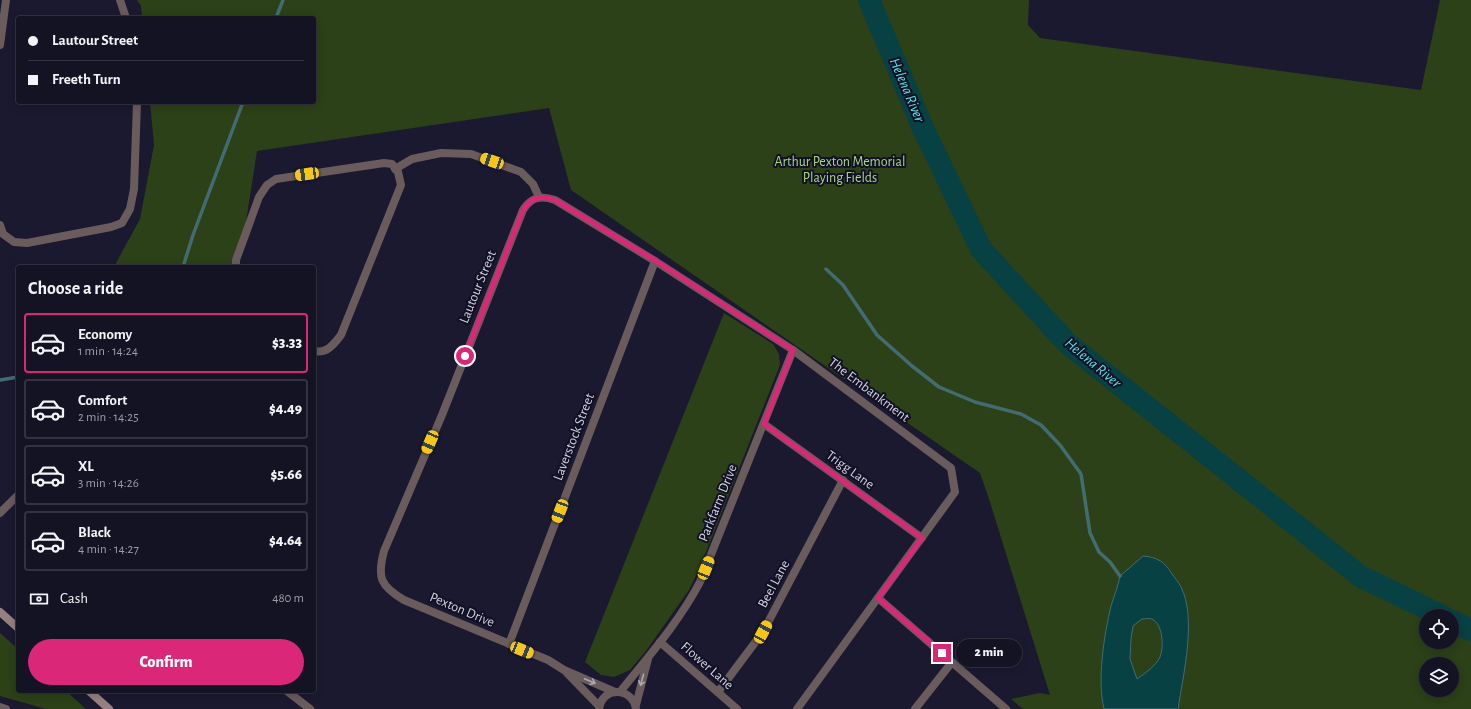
<!DOCTYPE html>
<html lang="en">
<head>
<meta charset="utf-8">
<style>
	:root { --surface:#141323; --page:#1d1c2b; --text:#f1f3f6; --muted:#9d9ea6; --line:#333241; --accent:#db2777 }
	body { margin:0; font-family:"Alegreya Sans",sans-serif; background:var(--page); color:var(--text); height:100vh; display:flex; flex-direction:column; font-size:15px; white-space:nowrap }
	* { box-sizing:border-box; margin:0 }
	p { font-size:13px; color:var(--muted) }
	.icon { flex:none; width:22px; height:22px; fill:none; stroke:currentColor; stroke-width:2; stroke-linecap:round; stroke-linejoin:round }
	.map { position:relative; flex:1; overflow:hidden }
	.drawer { position:absolute; left:16px; top:265px; width:300px; height:428px; display:flex; flex-direction:column; background:var(--surface); border-radius:4px; box-shadow:0 2px 10px #0003,0 0 0 1px var(--line) }
	.drawer>* { flex:none }
	.hud { position:absolute; left:16px; top:16px; width:300px; height:88px; border-radius:4px; box-shadow:0 2px 10px #0003,0 0 0 1px var(--line); display:grid; align-content:center; height:88px; padding:0 12px; background:var(--surface) }
	.controls { position:absolute; left:1419px; top:609px; display:grid; gap:8px }
	.controls a { display:grid; place-items:center; width:40px; height:40px; border-radius:50%; background:var(--surface); box-shadow:0 2px 10px #0003,0 0 0 1px var(--line); font-size:20px }
	.end { position:absolute; width:18px; height:18px; margin:-9px; border:5px solid #db2777; background:#fff; box-shadow:0 0 0 2px #fff }
	.from { border-radius:50% }
	.bubble { position:absolute; height:28px; border-radius:14px; background:var(--surface); box-shadow:0 2px 10px #0003,0 0 0 1px var(--line); font-size:13px; font-weight:800; line-height:28px; text-align:center }
	.car { position:absolute; width:12px; height:24px; margin:-12px -6px; border-radius:5px; box-shadow:0 0 3px 1px #0007; background:linear-gradient(#f5c518 24%,#345 0 40%,#f5c518 0 76%,#345 0 86%,#f5c518 0) }
	.hud b { display:flex; align-items:center; gap:14px; height:38px; font-size:15px }
	.hud b+b { border-top:1px solid var(--line) }
	.hud i { width:10px; height:10px; background:var(--text) }
	ul { padding:0; list-style:none }
	li { display:flex; align-items:center; gap:12px; height:60px; margin:0 8px 6px; padding:0 4px; border:2px solid var(--line); border-radius:4px }
	li div { flex:1 }
	li b { display:block; font-size:15px }
	li em { font-style:normal; font-weight:800 }
	li.selected { border-color:var(--accent) }
	li>.icon { width:36px; height:36px; stroke-width:1.5 }
	h2 { padding:0 12px; font-size:18px; line-height:48px }
	.pay { display:flex; align-items:center; gap:10px; height:44px; padding:0 12px; font-size:15px }
	.pay p { margin-inline-start:auto }
	.cta { display:flex; gap:8px; margin-top:auto; padding:8px 12px }
	.cta a { flex:1; height:46px; border-radius:24px; background:var(--accent); color:#fff; font-size:16px; font-weight:800; line-height:46px; text-align:center }
	.map>svg:first-child { display:block }
	.green { fill:#2c4117; fill-rule:evenodd }
	.water { fill:#074143; stroke:#436c72; fill-rule:evenodd }
	.lines { fill:none; stroke-linecap:round; stroke-linejoin:round }
	.stream { stroke:#436c72; stroke-width:3.5 }
	.river { stroke:#074143; stroke-width:22 }
	.street { stroke:#6a5b5c; stroke-width:8 }
	.secondary { stroke:#968081; stroke-width:8 }
	.oneway { stroke:#aca8b2 }
	.route { stroke:#db2777; stroke-width:5 }
	.labels { text-anchor:middle; dominant-baseline:central; stroke-width:4; stroke-linejoin:round; paint-order:stroke }
	.park-label { font-size:14px; fill:#aad783; stroke:#111024 }
	.street-label { font-size:14px; fill:#d0d1e0; stroke:#111024 }
	.water-label { font-size:15px; font-style:italic; fill:#53e4e9; stroke:#111024 }
</style>
</head>
<body>
<div class="map">
<svg width="1471" height="709" viewBox="0 0 1471 709">
	<rect width="100%" height="100%" fill="#1a192f"/>
	<g class="green">
		<path d="M137,0H1029L1028,25L1040,38L1421,90L1440,0H1471V709H1023L1011,699L1040,693L1050,695L989,499L980,473L571,190L549,108L257,151L239,267H117L116,263L140,219L154,145L150,102H314V18H142L141,6ZM1426,616H1452V642H1426ZM1426,664H1452V690H1426Z"/>
		<path d="M724,313L773,344L779,354L780,365L700,567L689,590L646,651L630,670L614,677L601,675L585,662Z"/>
		<path d="M0,633L18,649V691H66L86,709H46L0,696Z"/>
	</g>
	<path class="water" d="M1143,556C1157,557 1165,562 1172,574C1175,578 1179,583 1181,587C1197,618 1183,676 1178,709H1104C1097,680 1104,635 1111,606C1114,596 1118,587 1120,576ZM1142,619C1145,619 1149,618 1152,619C1163,624 1164,647 1160,657C1156,666 1145,673 1137,679L1130,659L1131,639L1133,626Z"/>
	<g class="lines">
		<g class="stream">
			<path d="M276,18L283,0"/>
			<path d="M183,267L193,235L243,102"/>
			<path d="M826,269L843,285L877,335L912,366L939,387L975,402L1021,414L1041,425L1060,445L1081,474L1090,533L1099,552L1110,562L1120,576"/>
			<path d="M0,380L18,377"/>
		</g>
		<g class="river">
			<path d="M869,0L922,126L981,249L1067,343L1360,576L1442,616"/>
			<path d="M1452,621L1471,630"/>
		</g>
		<g class="street">
			<path d="M120,0L126,18"/>
			<path d="M0,45L6,0"/>
			<path d="M395,169L412,159L441,153L471,154L521,172L533,184L539,197"/>
			<path d="M0,225L3,234L14,242L27,243L111,227L122,223L130,209L134,189L137,102"/>
			<path d="M236,267V260L259,197L267,185L276,179L384,163L392,164L398,172L401,185L341,335C334,344 327,354 314,351"/>
			<path d="M764,424L922,538"/>
			<path d="M0,513L18,495"/>
			<path d="M878,598L1006,709"/>
			<path d="M660,642L737,709"/>
			<path d="M509,644L655,261"/>
			<path d="M567,673L599,706"/>
			<path d="M287,691L310,709"/>
			<path d="M615,692L564,670L548,660L404,600C380,586 377,577 384,551L442,415L523,210C531,197 541,195 555,200L655,261L793,350L951,468L955,492L797,709"/>
			<path d="M620,692C648,657 679,622 700,582L793,350"/>
			<path d="M718,692L763,632L843,480"/>
			<path d="M636,705L648,659"/>
			<path d="M0,707L6,709"/>
			<path d="M599,709C602,686 633,687 636,709"/>
			<path d="M915,709L952,662"/>
		</g>
		<g class="secondary">
			<path d="M0,612L18,628"/>
			<path d="M89,691L109,709"/>
		</g>
	</g>
	<defs><path id="oneway-shaft" d="M-6 0H5M1.5-3L5.5 0L1.5 3" fill="none" stroke-width="1.6" stroke-linecap="round" stroke-linejoin="round"/></defs>
	<g class="oneway">
		<use href="#oneway-shaft" transform="translate(642 680) rotate(105)"/>
		<use href="#oneway-shaft" transform="translate(590 681) rotate(23)"/>
	</g>
	<g class="lines">
		<path class="route" d="M465,356L523,210C531,197 541,195 555,200L656,261L793,350L764,424L922,538L878,598L942,653"/>
	</g>
	<g class="labels">
		<g class="park-label">
			<text x="840" y="162">Arthur Pexton Memorial<tspan x="840" dy="16">Playing Fields</tspan></text>
		</g>
		<g class="street-label">
			<text transform="translate(478 287) rotate(-68)">Lautour Street</text>
			<text transform="translate(869 390) rotate(37)">The Embankment</text>
			<text transform="translate(574 437) rotate(-69)">Laverstock Street</text>
			<text transform="translate(850 470) rotate(36)">Trigg Lane</text>
			<text transform="translate(718 503) rotate(-68)">Parkfarm Drive</text>
			<text transform="translate(774 584) rotate(-62)">Beel Lane</text>
			<text transform="translate(462 610) rotate(23)">Pexton Drive</text>
			<text transform="translate(707 666) rotate(41)">Flower Lane</text>
		</g>
		<g class="water-label">
			<text transform="translate(907 90) rotate(67)">Helena River</text>
			<text transform="translate(1093 363) rotate(40)">Helena River</text>
		</g>
	</g>
</svg>
<div class="controls">
<a><svg class="icon" aria-label="locate" viewBox="0 0 24 24"><circle cx="12" cy="12" r="6"/><path d="M12 2v4M12 18v4M2 12h4M18 12h4"/></svg></a>
<a><svg class="icon" aria-label="layers" viewBox="0 0 24 24"><path d="M12 4l9 5-9 5-9-5zM3 14l9 5 9-5"/></svg></a>
</div>
<i class="end from" style="left:465px;top:356px"></i>
<i class="end" style="left:942px;top:653px"></i>
<div class="bubble" style="left:956px;top:639px;width:66px">2 min</div>
<i class="car" style="left:492px;top:161px;rotate:289deg"></i>
<i class="car" style="left:307px;top:174px;rotate:262deg"></i>
<i class="car" style="left:430px;top:442px;rotate:203deg"></i>
<i class="car" style="left:560px;top:511px;rotate:201deg"></i>
<i class="car" style="left:706px;top:568px;rotate:22deg"></i>
<i class="car" style="left:763px;top:632px;rotate:28deg"></i>
<i class="car" style="left:522px;top:650px;rotate:112deg"></i>
<div class="hud">
<b><i class="from"></i>Lautour Street</b>
<b><i></i>Freeth Turn</b>
</div>
<section class="drawer">
<h2>Choose a ride</h2>
<ul>
<li class="selected"><svg class="icon" aria-label="car" viewBox="0 0 24 24"><path d="M5 17H2v-5l4-1 3-4h7l3 4 3 1v5h-3M9 17h6M6 11h13"/><circle cx="7" cy="17" r="2"/><circle cx="17" cy="17" r="2"/></svg><div><b>Economy</b><p>1 min · 14:24</p></div><em>$3.33</em></li>
<li><svg class="icon" aria-label="car" viewBox="0 0 24 24"><path d="M5 17H2v-5l4-1 3-4h7l3 4 3 1v5h-3M9 17h6M6 11h13"/><circle cx="7" cy="17" r="2"/><circle cx="17" cy="17" r="2"/></svg><div><b>Comfort</b><p>2 min · 14:25</p></div><em>$4.49</em></li>
<li><svg class="icon" aria-label="car" viewBox="0 0 24 24"><path d="M5 17H2v-5l4-1 3-4h7l3 4 3 1v5h-3M9 17h6M6 11h13"/><circle cx="7" cy="17" r="2"/><circle cx="17" cy="17" r="2"/></svg><div><b>XL</b><p>3 min · 14:26</p></div><em>$5.66</em></li>
<li><svg class="icon" aria-label="car" viewBox="0 0 24 24"><path d="M5 17H2v-5l4-1 3-4h7l3 4 3 1v5h-3M9 17h6M6 11h13"/><circle cx="7" cy="17" r="2"/><circle cx="17" cy="17" r="2"/></svg><div><b>Black</b><p>4 min · 14:27</p></div><em>$4.64</em></li>
</ul>
<div class="pay"><svg class="icon" aria-label="cash" viewBox="0 0 24 24"><path d="M3 7h18v10H3z"/><circle cx="12" cy="12" r="2"/></svg>Cash<p>480 m</p></div>
<div class="cta"><a>Confirm</a></div>
</section>
</div>
</body>
</html>
